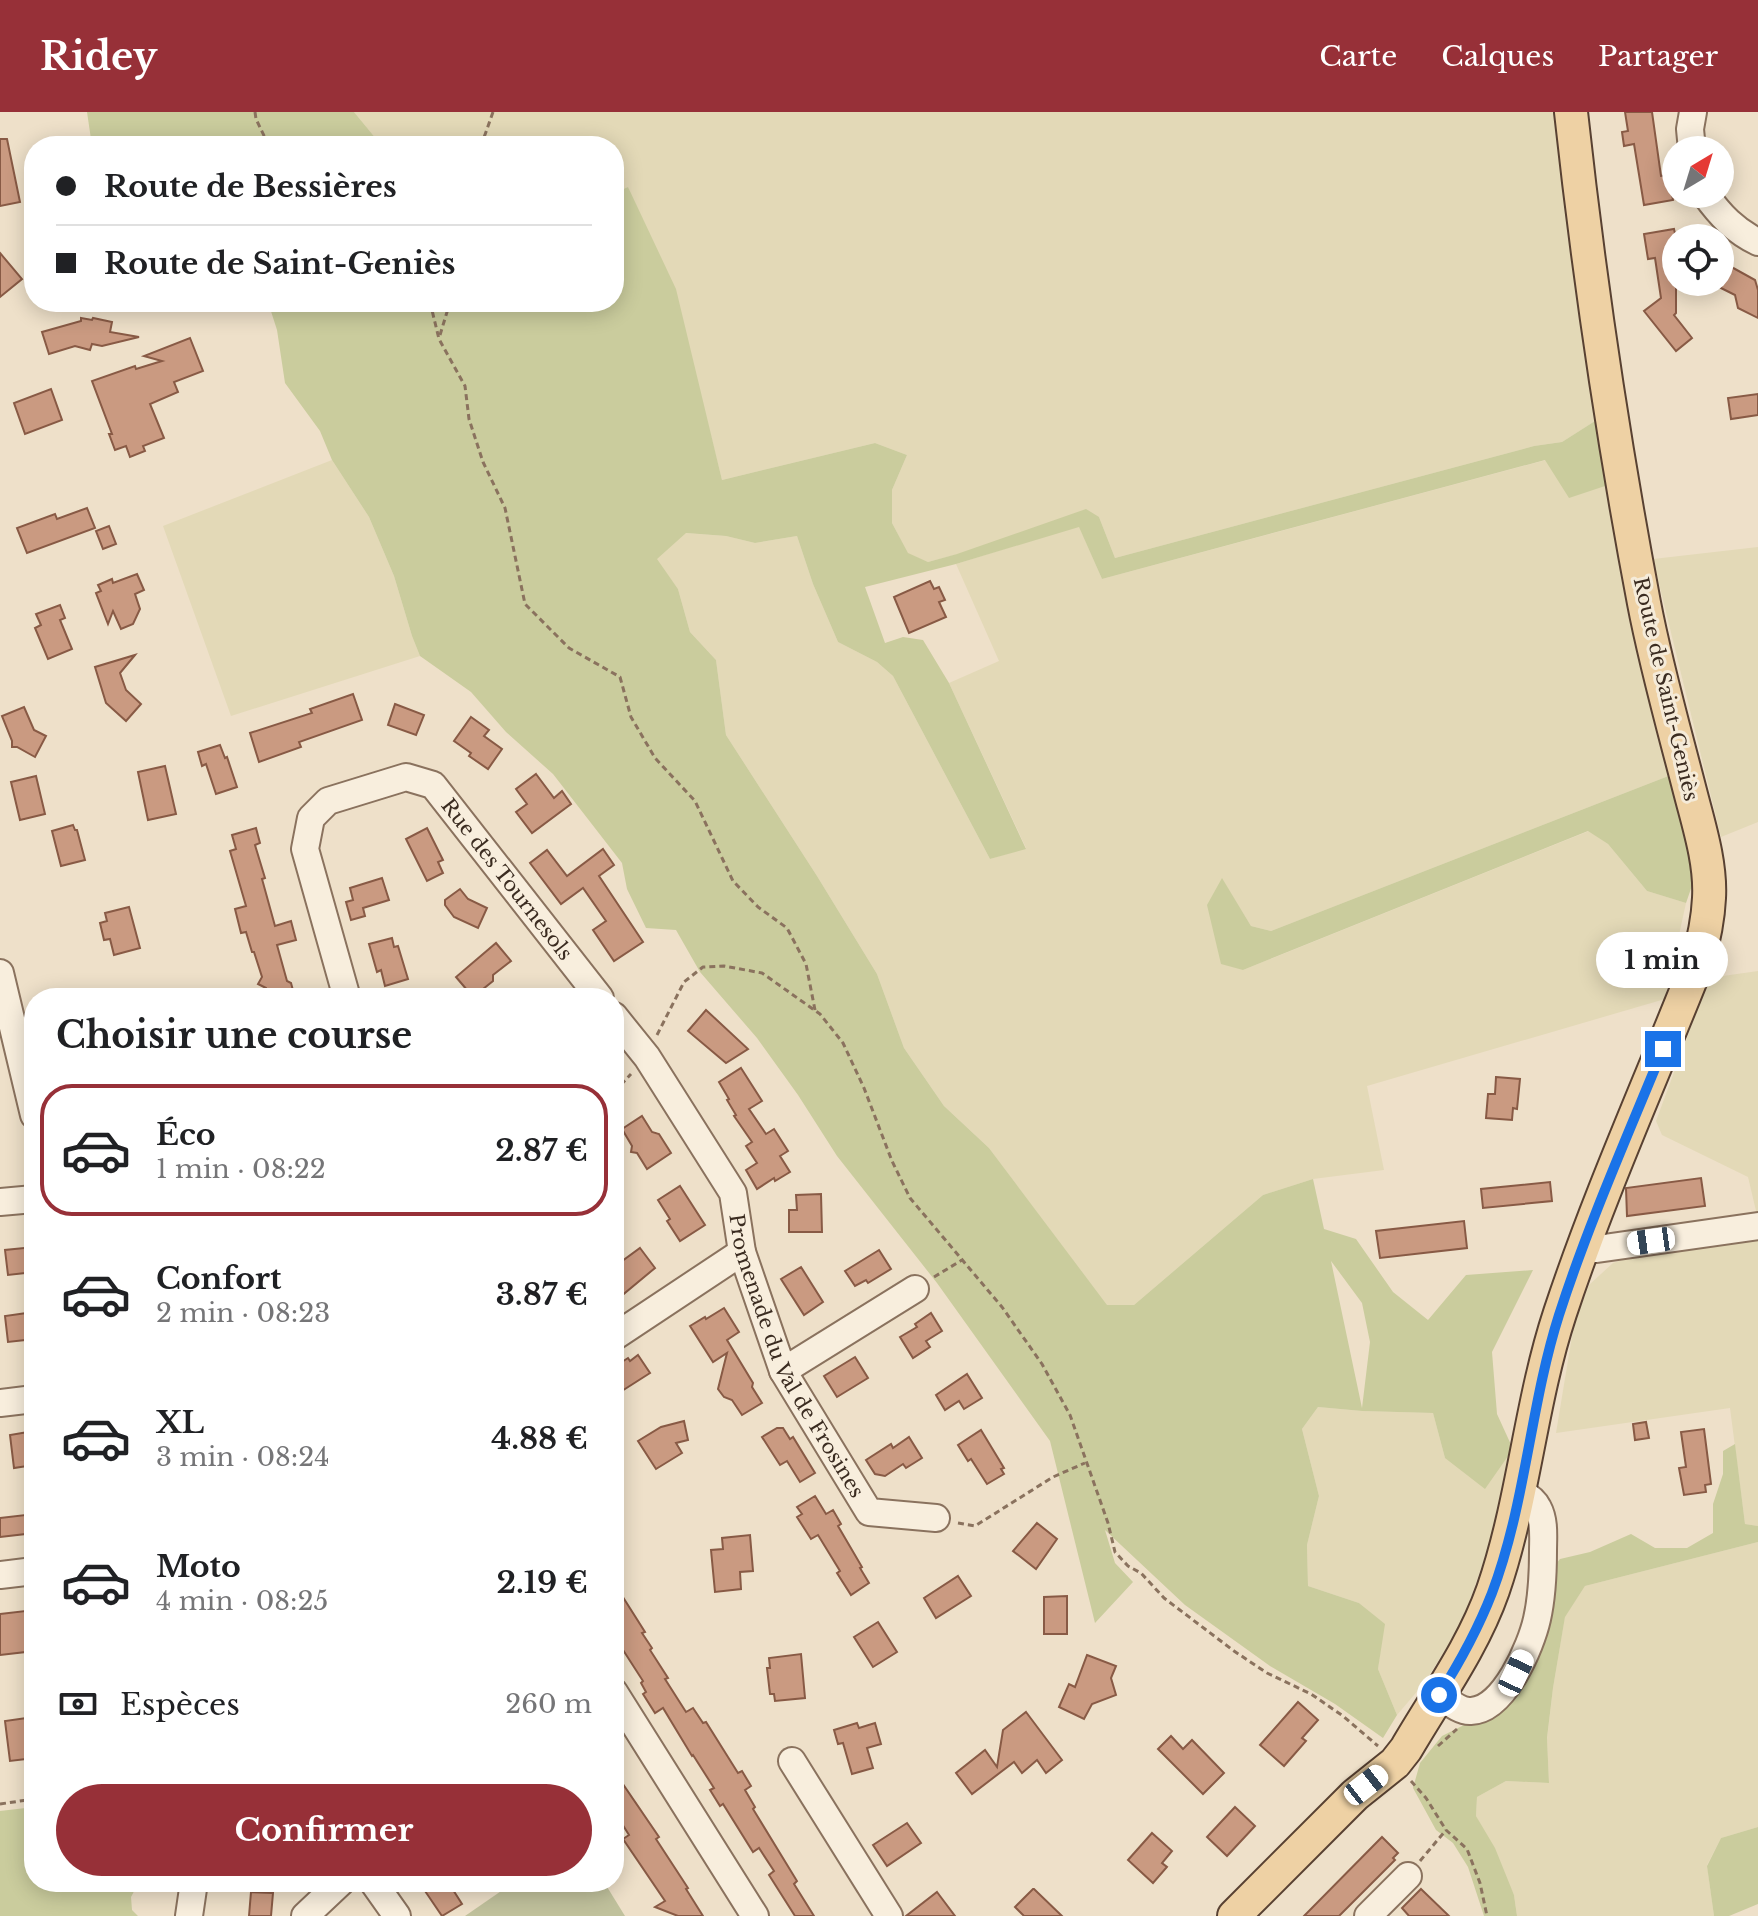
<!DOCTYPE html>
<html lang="fr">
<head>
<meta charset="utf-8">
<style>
	:root { --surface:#fff; --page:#f6f6f6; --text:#202124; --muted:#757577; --line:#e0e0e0; --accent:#973038 }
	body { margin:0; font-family:"Libre Baskerville",serif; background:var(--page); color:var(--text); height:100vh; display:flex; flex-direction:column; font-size:30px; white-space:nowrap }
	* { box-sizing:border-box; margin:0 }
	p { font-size:26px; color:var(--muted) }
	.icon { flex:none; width:44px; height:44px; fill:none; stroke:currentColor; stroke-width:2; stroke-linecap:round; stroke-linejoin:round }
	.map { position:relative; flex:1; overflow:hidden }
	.details { position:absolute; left:24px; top:876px; width:600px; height:904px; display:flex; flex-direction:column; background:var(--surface); border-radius:32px; box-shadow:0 4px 20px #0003 }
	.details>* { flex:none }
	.guide { position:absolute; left:24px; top:24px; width:600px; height:176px; border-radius:32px; box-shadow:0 4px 20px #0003; display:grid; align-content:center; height:176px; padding:0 32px; background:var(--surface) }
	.needle { width:52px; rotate:38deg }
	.controls { position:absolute; left:1662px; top:24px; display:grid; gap:16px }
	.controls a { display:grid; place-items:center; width:72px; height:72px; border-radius:50%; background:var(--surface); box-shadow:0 4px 20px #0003; font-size:40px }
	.end { position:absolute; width:36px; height:36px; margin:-18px; border:10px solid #1a73e8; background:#fff; box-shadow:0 0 0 4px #fff }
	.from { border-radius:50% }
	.bubble { position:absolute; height:56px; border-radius:28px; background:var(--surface); box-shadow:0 4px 20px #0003; font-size:26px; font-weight:700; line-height:56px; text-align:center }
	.car { position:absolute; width:24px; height:48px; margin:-24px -12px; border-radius:10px; box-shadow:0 0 6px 2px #0007; background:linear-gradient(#fff 24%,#345 0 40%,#fff 0 76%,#345 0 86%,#fff 0) }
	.guide b { display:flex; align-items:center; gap:28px; height:76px; font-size:30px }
	.guide b+b { border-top:2px solid var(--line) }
	.guide i { width:20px; height:20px; background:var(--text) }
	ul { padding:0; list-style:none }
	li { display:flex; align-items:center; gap:24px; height:132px; margin:0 16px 12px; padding:0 16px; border:4px solid transparent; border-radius:32px }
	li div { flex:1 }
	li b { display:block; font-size:30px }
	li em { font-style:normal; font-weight:700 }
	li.active { border-color:var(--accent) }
	li>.icon { width:72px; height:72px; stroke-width:1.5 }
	h2 { padding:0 32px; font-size:36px; line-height:96px }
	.pay { display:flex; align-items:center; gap:20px; height:88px; padding:0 32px; font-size:30px }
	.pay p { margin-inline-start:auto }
	.primary-button { display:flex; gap:16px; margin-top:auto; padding:16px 32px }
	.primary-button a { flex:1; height:92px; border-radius:48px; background:var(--accent); color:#fff; font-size:32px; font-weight:700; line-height:92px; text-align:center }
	header { display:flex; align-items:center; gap:48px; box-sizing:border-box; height:112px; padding:0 40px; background:var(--accent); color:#fff }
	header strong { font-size:38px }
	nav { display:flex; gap:44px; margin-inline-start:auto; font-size:28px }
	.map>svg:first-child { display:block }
	.farmland { fill:#e3d9b7 }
	.green { fill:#cacc9d; fill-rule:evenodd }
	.cemetery { fill:#c0c19c }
	.building { fill:#ca9a81; stroke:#885a45; stroke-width:2 }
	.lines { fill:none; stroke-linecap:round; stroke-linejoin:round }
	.minor-casing { stroke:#8a725e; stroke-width:30 }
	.major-casing { stroke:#584132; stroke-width:36 }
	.path { stroke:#8a725e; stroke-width:3; stroke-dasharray:6 4; stroke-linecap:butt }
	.minor { stroke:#f8eedd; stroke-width:26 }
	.major { stroke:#eed1a4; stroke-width:32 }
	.route { stroke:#1a73e8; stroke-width:10 }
	.labels { text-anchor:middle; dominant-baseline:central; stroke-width:6; stroke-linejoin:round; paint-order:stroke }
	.street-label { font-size:20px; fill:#3b2c21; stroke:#f5ebd9 }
</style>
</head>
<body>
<header>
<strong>Ridey</strong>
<nav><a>Carte</a><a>Calques</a><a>Partager</a></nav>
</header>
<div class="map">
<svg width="1758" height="1804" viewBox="0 0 1758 1804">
	<rect width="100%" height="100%" fill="#eee0c9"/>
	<g class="farmland">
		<path d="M354,0H1554L1595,309L1562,330L1534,334L1115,446L1099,405L928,450L908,442L892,411V378L907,343L875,331L722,368L701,284L628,75L614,81V34H382Z"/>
		<path d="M332,348L369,405L394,464L412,524L420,544L231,604L163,414Z"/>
		<path d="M1546,348L1554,359L1608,373L1619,452L1637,536L1671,663L1271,819L1251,814L1222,767L1243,858L1589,719L1608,732L1647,779L1686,791L1665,887L1367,974L1384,1058L1313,1067L1263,1083L1134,1193L1107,1194L989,1036L944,994L904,936L877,862L817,764L726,623L716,548L690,520L678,477L656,447L685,421L726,424L755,431L797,424L813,472L838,530L877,550L893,564L990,747L1026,736L949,571L999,549L956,452L1079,414L1102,467Z"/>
		<path d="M1758,435V710L1721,725L1653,447Z"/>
		<path d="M1758,859V1103H1757L1748,1065L1662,1023L1656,1009L1709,866Z"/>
		<path d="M1758,1124V1414L1745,1412L1730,1296L1556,1321L1574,1212L1589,1173L1613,1151L1648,1140Z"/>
		<path d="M1318,1295L1362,1299L1433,1301L1445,1346L1513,1337L1503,1393L1462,1511L1425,1570L1397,1603L1378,1557L1384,1512L1359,1491L1308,1474L1307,1433L1319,1384L1302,1317Z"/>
		<path d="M1758,1430V1715L1721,1726L1707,1753L1714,1804H1517L1514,1783L1476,1704L1477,1685L1506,1669L1549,1671L1547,1627L1553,1576L1565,1504L1585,1474Z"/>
	</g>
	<g class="green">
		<path d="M87,0H354L382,34H92Z"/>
		<path d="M628,75L676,177L722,368L875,331L907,343L892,378V411L908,441L928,450L957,442L1086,397L1099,405L1115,446L1534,334L1562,330L1595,309L1608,373L1569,386L1545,348L1102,467L1079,415L956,452L865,475L885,531L903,525L923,528L949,571L1026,737L990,747L893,564L877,550L838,530L813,472L797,424L755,431L726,424L686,421L657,447L678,477L690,520L716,548L726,623L817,764L877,862L904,936L944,994L989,1036L1107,1193H1134L1263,1083L1313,1067L1324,1117L1356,1127L1393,1180L1428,1208L1466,1163L1533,1158L1492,1240L1497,1302L1513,1337L1485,1377L1445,1346L1433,1301L1362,1299L1318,1295L1302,1317L1319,1384L1307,1433L1308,1474L1359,1491L1385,1512L1378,1557L1397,1603L1383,1626L1335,1592L1270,1554L1185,1493L1105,1418L1115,1451L1133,1470L1095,1511L1050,1329L937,1171L837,1044L798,983L757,926L700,860L676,818L646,816L627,777L622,751L553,662L506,620L471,580L420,544L412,524L394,464L369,405L332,348L320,319L285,271L277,218L268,190H614V81ZM1331,1149L1362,1191L1370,1230L1362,1296Z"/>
		<path d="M1671,663L1695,765L1686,791L1647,779L1608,732L1588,719L1243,858L1221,852L1207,793L1222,766L1251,814L1271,819Z"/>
		<path d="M1735,1332L1745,1412L1758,1414V1430L1585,1474L1565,1505L1553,1576L1547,1626L1549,1671L1506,1669L1477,1685L1476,1704L1495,1736L1514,1783L1517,1804H1484L1468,1755L1453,1731L1436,1718L1413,1676L1420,1651L1442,1624L1476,1607L1511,1582L1548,1461L1560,1447L1590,1440L1631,1422L1655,1436H1687L1713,1421V1392L1723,1362V1339Z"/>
		<path d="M34,1695V1770H139L131,1785L132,1798L138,1804H0V1699Z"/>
		<path d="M1758,1715V1792L1729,1804H1714L1707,1754L1721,1726Z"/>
	</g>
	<path class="cemetery" d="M519,1770H604L625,1804H465L507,1775Z"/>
	<g class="building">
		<path d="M1625,0H1652L1661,64L1669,63L1673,88L1644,93L1634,32L1624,34L1622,20L1628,19Z"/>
		<path d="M0,27H7L20,90L0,94Z"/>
		<path d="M1674,117L1676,126V201L1674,203L1692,226L1676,239L1644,199L1661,186L1655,146L1648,147L1644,122Z"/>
		<path d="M0,141L22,167L0,185Z"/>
		<path d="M1726,152L1755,168L1758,178V206L1738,196L1735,183L1715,173L1717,170H1720V163Z"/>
		<path d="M81,206L92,208L93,206L112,210L110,220L139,225L102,234L92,232L90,238L75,234L49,242L42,220L81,209Z"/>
		<path d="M190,226L203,259L174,270L178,280L150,292L164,326L143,334L145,339L130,345L126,334L115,338L109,322H112L92,269L135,254L136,257L162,249L144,244Z"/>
		<path d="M51,277L62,308L25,322L14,291Z"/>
		<path d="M1758,282V303L1731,307L1728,286Z"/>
		<path d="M87,396L95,416L27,441L17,416L55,402L57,407Z"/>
		<path d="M109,414L116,432L103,437L96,419Z"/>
		<path d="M137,462L144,478L135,482L140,497L133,512L121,517L113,499L108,512L96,481L101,479L98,473L112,467L113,471Z"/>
		<path d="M930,469L934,477L939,475L945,488L939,490L946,505L909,521L894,485Z"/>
		<path d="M60,493L65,506L60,508L72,537L48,547L35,516L41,513L36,502Z"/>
		<path d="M135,543L120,561L126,578L141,592L126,609L106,591L95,555Z"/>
		<path d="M353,582L362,608L299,630L301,635L259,650L250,621L312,601L310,597Z"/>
		<path d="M395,592L424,603L416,623L388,613Z"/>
		<path d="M24,595L34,618L46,624L35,645L17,635H12V629L2,604Z"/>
		<path d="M471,605L489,618L484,624L502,637L488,657L469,644L471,641L454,629Z"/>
		<path d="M220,633L225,646L227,645L237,675L216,682L206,652L202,654L198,640Z"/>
		<path d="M165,654L176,702L148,708L138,660Z"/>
		<path d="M536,662L554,686L562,679L571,692L532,721L516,700L527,692L516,677Z"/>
		<path d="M36,664L45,702L20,708L11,670Z"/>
		<path d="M73,713L75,718H77L85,748L61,754L52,719Z"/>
		<path d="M256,716L260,731L255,733L265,766L262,767L275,814L291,809L296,828L277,833L287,869L291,871L295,886H268L266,876L258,872L262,865L254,840H252L246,820L241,821L235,797L246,794L230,739L236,737L232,723Z"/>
		<path d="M427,716L443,748L438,750L443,761L427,769L406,727Z"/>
		<path d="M603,737L614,753L599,764L643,830L614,849L593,818L606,809L583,776L561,792L530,751L547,738L567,764Z"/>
		<path d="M382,766L389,788L363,796L365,804L351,808L346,790L353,788L350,776Z"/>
		<path d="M460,777L468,787L487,796L478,816L454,805L445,793V788Z"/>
		<path d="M129,795L140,836L114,843L110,827L104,828L100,811L107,809L105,801Z"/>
		<path d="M392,826L394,835L398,834L408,867L385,874L381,858L377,860L369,832Z"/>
		<path d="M496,831L511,849L493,863V869L473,885L456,865Z"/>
		<path d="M706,898L748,937L726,951L688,919Z"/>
		<path d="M741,956L762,989L749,997L766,1022L774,1017L788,1039L780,1044L790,1060L775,1069L774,1066L757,1077L746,1058L757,1051L746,1034L752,1030L734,1004L736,1003L727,988L729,987L719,970Z"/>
		<path d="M1496,965L1520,967L1517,997L1513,996L1512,1008L1486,1006L1488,982H1495Z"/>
		<path d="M642,1004L652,1020L659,1022L671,1041L647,1057L637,1041L631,1040L632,1034L622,1017Z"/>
		<path d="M1701,1066L1705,1094L1627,1104L1626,1076Z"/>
		<path d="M1550,1070L1552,1089L1483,1096L1481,1077Z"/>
		<path d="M680,1074L705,1113L680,1129L667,1109L670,1107L658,1088Z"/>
		<path d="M821,1082L822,1120H789V1098H797L796,1083Z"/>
		<path d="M1464,1109L1467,1136L1380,1146L1376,1119Z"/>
		<path d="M34,1135V1160L8,1163L5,1138Z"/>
		<path d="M640,1136L655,1156L614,1190V1155Z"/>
		<path d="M879,1138L891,1157L868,1171L866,1168L855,1174L845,1159Z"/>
		<path d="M801,1155L823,1190L804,1203L781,1167Z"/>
		<path d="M724,1196L739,1220L727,1228L753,1271L752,1275L762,1291L742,1303L732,1288L724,1285L718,1277L727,1241L713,1250L690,1214L705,1205L706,1207Z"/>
		<path d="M34,1200V1227L8,1230L5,1204Z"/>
		<path d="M931,1201L942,1219L926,1229L930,1235L913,1246L900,1225L917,1215L915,1212Z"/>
		<path d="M638,1243L650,1261L614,1284V1255L628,1246L630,1249Z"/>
		<path d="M855,1245L868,1266L837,1285L824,1264Z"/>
		<path d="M967,1262L982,1286L964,1297L959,1289L945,1298L936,1283Z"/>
		<path d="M684,1309L688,1328L676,1331L682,1341L656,1357L638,1329L661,1315Z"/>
		<path d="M1646,1310L1649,1326L1635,1328L1633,1312Z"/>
		<path d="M777,1316H783L790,1327L793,1325L815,1361L800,1370L787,1349L780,1353L762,1325Z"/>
		<path d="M1704,1317L1711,1372L1705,1373L1706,1380L1684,1383L1679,1356L1686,1355L1681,1320Z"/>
		<path d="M981,1318L1004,1356L1001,1357L1004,1362L987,1372L971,1347L968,1349L958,1333Z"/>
		<path d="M34,1319V1353L14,1356L10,1323Z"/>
		<path d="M909,1325L922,1346L906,1356L903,1352L885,1364L875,1362L866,1348L891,1332L893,1336Z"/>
		<path d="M815,1384L826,1402L833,1398L841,1412L838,1414L862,1455L860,1456L869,1471L851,1483L837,1461L840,1459L818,1423L811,1427L797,1405L802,1402L797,1395Z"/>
		<path d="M34,1402V1421L0,1425V1406Z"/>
		<path d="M1037,1411L1057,1427L1036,1457L1013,1439Z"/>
		<path d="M750,1423L753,1459L740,1460L741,1477L715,1480L711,1438L723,1437L722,1426Z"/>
		<path d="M958,1464L971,1484L936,1506L924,1486Z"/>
		<path d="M614,1471L645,1520L642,1521L652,1536L650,1538L668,1566L665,1567L686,1600L693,1596L703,1611L706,1610L738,1661L742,1659L751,1674L745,1678L755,1695L753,1697L797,1769L794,1772L814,1804H795L769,1763L774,1759L759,1736L753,1740L723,1692L720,1694L710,1678L714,1676L693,1643L692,1644L663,1596L655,1601L643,1582L646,1580L641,1571L643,1569L614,1524Z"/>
		<path d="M1067,1484V1522H1044V1485Z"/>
		<path d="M34,1498V1539L0,1543V1502Z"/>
		<path d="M878,1510L897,1540L873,1555L854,1525Z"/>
		<path d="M801,1542L805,1586L775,1589L774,1582H770L767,1556H770L769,1546Z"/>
		<path d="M1087,1543L1116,1554L1111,1566L1116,1583L1092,1592L1084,1607L1059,1595L1069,1572L1075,1575Z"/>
		<path d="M1298,1590L1318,1608L1302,1626L1306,1629L1284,1654L1260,1633Z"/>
		<path d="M1026,1600L1062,1648L1046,1661L1037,1648L1022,1661L1014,1650L972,1682L956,1661L985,1638L997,1655L1003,1618Z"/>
		<path d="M34,1605V1646L10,1649L5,1609Z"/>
		<path d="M857,1611L859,1616L875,1611L881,1632L867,1636L873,1656L852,1662L843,1631L838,1632L834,1618Z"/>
		<path d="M1171,1624L1183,1637L1192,1628L1224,1661L1203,1682L1158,1637Z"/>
		<path d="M614,1659L659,1725L656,1727L688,1776L686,1777L703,1804H678L655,1795L665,1789L623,1727L629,1723L614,1699Z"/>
		<path d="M1235,1695L1255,1714L1227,1744L1207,1725Z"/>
		<path d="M907,1711L921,1731L887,1754L873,1733Z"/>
		<path d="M1152,1721L1172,1739L1162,1751L1167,1755L1153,1771L1128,1748Z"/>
		<path d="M1382,1725L1398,1741L1393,1746L1395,1748L1339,1804H1304Z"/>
		<path d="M422,1770H448L462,1792L442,1804L425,1779L427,1778Z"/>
		<path d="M1033,1777H1034L1062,1804H1024L1015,1795Z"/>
		<path d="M1421,1777L1449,1804H1409L1402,1796Z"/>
		<path d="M251,1780L273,1781L271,1804H249Z"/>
		<path d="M937,1780L955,1804H906Z"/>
	</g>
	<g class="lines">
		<g class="minor-casing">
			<g id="minor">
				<path d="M1692,38L1690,17L1693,0"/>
				<path d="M1705,82C1720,103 1735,119 1758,130"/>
				<path d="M0,861L34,1003"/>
				<path id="s1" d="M347,886L305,737L311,706L328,689L406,665L433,673L600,886"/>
				<path id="s2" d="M614,904L647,945L733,1081L742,1140L783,1259L869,1400L936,1406"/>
				<path d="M0,1090L34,1087"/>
				<path d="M1584,1133L1597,1137L1758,1114"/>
				<path d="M614,1225L742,1140"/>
				<path d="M783,1259L915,1177"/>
				<path d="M0,1291L34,1287"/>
				<path d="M0,1463L34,1459"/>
				<path d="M614,1580L755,1804"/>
				<path d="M1439,1583C1448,1589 1460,1600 1471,1599C1504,1598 1531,1534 1537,1507C1542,1485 1543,1462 1543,1439C1543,1426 1545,1409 1538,1396C1534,1388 1528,1384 1520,1380"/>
				<path d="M792,1649L889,1804"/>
				<path d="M373,1770L397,1804"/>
				<path d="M189,1804L194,1770"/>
				<path d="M305,1804L341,1770"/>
				<path d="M1368,1804L1408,1764"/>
			</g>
		</g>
		<g class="major-casing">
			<path id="major" d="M1234,1804L1355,1683L1395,1651L1406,1637C1437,1584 1473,1535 1493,1478C1524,1388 1530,1292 1560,1201C1599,1083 1651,968 1697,852C1703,831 1708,809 1709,786C1711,751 1699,714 1690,679C1674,617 1656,554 1644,491C1613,328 1589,165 1571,0"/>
		</g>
		<g class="path">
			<path d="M255,0L256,7L269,34"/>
			<path d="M481,34L493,0"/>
			<path d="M430,190L439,227L465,274L469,307L483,350L505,396L525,492L569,536L620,565L631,605L655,646L695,689L733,769L758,795L787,816L806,852L815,898"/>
			<path d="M440,223L447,200L448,190"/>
			<path d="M657,923L684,870L703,855L724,854L762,861L820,902L843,931L864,976L892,1049L910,1086L1002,1195L1042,1252L1070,1303L1108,1411L1115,1440L1128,1454L1141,1461L1164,1486L1234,1539L1267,1561L1311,1582L1343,1604L1378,1634"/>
			<path d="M614,980L631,962"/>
			<path d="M934,1165L962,1148"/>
			<path d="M958,1411L975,1414L1053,1365L1085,1351"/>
			<path d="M1438,1634L1457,1617"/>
			<path d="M1411,1669L1426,1686L1446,1718L1467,1737L1480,1771L1487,1804"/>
			<path d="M0,1692L34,1687"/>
			<path d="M1420,1749L1446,1718"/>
		</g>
		<use href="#minor" class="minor"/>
		<use href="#major" class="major"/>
	</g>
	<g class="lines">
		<path class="route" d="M1439,1583C1460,1550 1478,1517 1492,1481C1526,1391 1530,1294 1559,1203C1588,1113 1627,1025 1663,937"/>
	</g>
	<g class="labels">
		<g class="street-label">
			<text transform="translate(1666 577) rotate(77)">Route de Saint-Geniès</text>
			<text stroke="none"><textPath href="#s1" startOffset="440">Rue des Tournesols</textPath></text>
			<text stroke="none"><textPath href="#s2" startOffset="390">Promenade du Val de Frosines</textPath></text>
		</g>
	</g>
</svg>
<div class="controls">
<a><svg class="needle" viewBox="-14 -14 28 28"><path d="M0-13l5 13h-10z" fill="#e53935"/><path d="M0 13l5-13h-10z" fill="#757577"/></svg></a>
<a><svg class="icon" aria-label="locate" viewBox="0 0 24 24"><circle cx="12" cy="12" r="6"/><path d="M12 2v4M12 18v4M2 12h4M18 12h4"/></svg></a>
</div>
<i class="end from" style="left:1439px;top:1583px"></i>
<i class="end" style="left:1663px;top:937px"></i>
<div class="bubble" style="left:1596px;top:820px;width:132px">1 min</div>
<i class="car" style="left:1651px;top:1129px;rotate:262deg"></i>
<i class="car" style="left:1516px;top:1561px;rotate:25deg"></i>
<i class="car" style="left:1366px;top:1673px;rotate:52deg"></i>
<div class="guide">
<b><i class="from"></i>Route de Bessières</b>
<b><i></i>Route de Saint-Geniès</b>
</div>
<section class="details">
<h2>Choisir une course</h2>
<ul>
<li class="active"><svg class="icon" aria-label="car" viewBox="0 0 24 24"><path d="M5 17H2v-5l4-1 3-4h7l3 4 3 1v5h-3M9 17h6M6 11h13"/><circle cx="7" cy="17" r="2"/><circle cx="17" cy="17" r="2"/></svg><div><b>Éco</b><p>1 min · 08:22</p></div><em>2.87 €</em></li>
<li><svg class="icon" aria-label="car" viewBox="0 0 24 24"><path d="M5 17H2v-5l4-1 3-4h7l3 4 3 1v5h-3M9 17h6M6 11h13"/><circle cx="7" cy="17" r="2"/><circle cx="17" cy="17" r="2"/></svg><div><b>Confort</b><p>2 min · 08:23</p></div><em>3.87 €</em></li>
<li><svg class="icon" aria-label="car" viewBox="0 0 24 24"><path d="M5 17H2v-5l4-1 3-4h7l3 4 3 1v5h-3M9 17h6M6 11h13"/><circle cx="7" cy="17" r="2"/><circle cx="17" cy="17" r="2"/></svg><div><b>XL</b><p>3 min · 08:24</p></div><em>4.88 €</em></li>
<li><svg class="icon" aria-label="car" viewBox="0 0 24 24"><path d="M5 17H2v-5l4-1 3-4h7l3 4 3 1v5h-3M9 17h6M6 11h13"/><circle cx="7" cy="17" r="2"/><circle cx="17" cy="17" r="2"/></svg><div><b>Moto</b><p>4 min · 08:25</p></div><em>2.19 €</em></li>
</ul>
<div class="pay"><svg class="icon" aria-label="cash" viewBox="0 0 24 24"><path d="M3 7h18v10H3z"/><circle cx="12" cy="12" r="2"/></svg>Espèces<p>260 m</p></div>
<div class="primary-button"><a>Confirmer</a></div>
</section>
</div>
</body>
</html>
